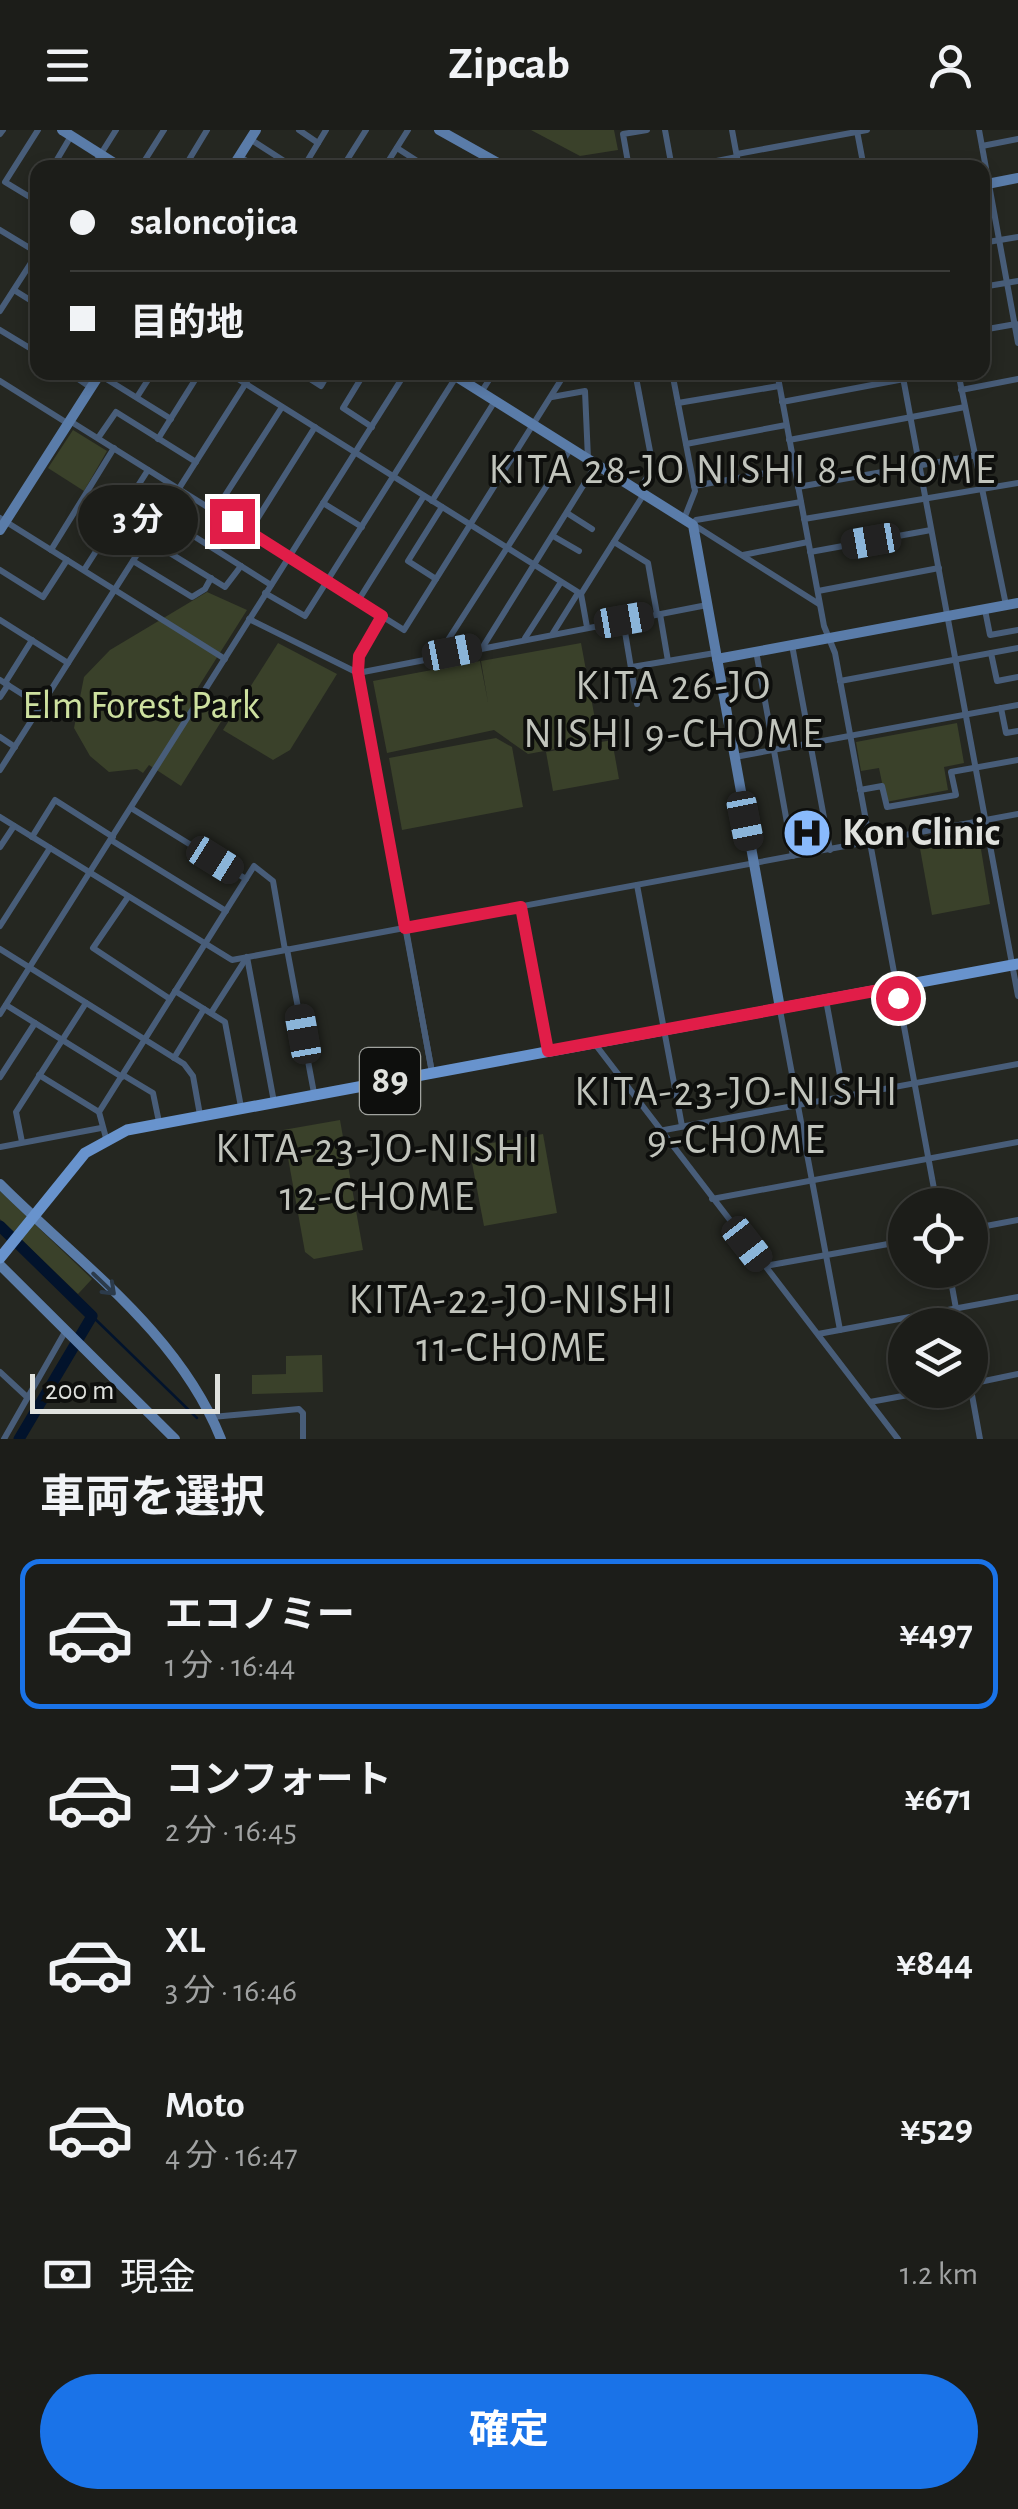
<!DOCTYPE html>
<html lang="ja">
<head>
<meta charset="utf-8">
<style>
	:root { --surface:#1c1d19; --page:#292a26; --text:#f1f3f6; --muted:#a0a2a2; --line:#3a3b38; --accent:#1a73e8 }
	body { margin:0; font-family:"Alegreya Sans","Noto Sans JP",sans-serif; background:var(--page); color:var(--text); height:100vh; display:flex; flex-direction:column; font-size:38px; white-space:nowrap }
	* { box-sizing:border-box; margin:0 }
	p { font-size:32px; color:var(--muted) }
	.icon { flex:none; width:55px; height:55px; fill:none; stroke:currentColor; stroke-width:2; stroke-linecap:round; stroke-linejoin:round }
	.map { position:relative; height:1309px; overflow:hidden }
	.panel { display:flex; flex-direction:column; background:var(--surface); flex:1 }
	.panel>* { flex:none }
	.banner { position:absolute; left:30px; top:30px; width:960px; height:220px; border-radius:20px; box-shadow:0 5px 15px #0003,0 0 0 2px var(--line); display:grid; align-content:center; height:220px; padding:0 40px; background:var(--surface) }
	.tools { position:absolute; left:888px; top:1058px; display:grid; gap:20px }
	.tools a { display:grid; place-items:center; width:100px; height:100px; border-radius:50%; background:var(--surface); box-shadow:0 5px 15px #0003,0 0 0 2px var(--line); font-size:50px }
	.scale { position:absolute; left:30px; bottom:25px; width:190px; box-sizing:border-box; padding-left:10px; border:5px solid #e0e2de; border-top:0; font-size:28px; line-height:35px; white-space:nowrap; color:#e0e2de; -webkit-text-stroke:8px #0e0f0d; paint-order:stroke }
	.end { position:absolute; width:45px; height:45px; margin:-22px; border:12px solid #e11d48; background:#fff; box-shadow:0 0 0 5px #fff }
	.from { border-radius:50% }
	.bubble { position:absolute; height:70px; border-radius:35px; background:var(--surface); box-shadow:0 5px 15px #0003,0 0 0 2px var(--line); font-size:32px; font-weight:700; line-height:70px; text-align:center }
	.car { position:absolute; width:30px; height:60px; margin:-30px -15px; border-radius:12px; box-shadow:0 0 8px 2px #0007; background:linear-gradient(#222 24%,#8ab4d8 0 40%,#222 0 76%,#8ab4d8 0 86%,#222 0) }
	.banner b { display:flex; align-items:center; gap:35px; height:95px; font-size:38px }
	.banner b+b { border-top:2px solid var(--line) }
	.banner i { width:25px; height:25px; background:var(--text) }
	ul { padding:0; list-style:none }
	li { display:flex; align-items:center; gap:30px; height:150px; margin:0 20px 15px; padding:0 20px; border:5px solid transparent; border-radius:20px }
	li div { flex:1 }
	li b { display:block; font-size:38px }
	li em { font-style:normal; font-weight:700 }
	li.on { border-color:var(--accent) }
	li>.icon { width:90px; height:90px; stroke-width:1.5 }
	h2 { padding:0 40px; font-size:45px; line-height:120px }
	.pay { display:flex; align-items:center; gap:25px; height:110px; padding:0 40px; font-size:38px }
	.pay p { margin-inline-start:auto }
	.action { display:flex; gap:20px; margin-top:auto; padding:20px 40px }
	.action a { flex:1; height:115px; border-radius:60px; background:var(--accent); color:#fff; font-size:40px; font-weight:700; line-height:115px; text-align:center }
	header { display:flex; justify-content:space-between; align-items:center; height:130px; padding:0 40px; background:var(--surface); font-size:45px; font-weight:700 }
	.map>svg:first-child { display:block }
	.green { fill:#3a412a }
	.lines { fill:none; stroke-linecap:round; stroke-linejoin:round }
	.stream { stroke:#02132c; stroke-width:2.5 }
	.river { stroke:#02132c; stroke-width:11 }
	.street { stroke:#485d79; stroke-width:6 }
	.secondary { stroke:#5a7ca9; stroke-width:10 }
	.primary { stroke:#6893cd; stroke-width:11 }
	.oneway { stroke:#2c3b4b }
	.route { stroke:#e11d48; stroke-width:12 }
	.labels { text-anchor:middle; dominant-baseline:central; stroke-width:8; stroke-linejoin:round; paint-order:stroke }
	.shield { fill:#0e0f0d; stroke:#a1a39f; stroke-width:2.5 }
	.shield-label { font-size:38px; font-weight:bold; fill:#e0e2de }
	.park-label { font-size:40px; fill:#cde09f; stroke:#0e0f0d }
	.poi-label { font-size:40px; font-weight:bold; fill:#e0e2de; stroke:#0e0f0d; text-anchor:start }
	.neighbourhood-label { font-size:42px; letter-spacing:2.5px; fill:#c1c4bc; stroke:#0e0f0d }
</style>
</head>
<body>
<header><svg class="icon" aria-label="menu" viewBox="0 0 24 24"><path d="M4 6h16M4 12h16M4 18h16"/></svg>Zipcab<svg class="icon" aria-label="person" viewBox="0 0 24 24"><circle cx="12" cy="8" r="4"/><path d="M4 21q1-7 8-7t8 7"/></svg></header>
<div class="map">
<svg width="1018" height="1309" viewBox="0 0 1018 1309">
	<rect width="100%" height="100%" fill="#252721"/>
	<g class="green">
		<path d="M531,0H614L618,20L580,26Z"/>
		<path d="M73,300L107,321L84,361L48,338Z"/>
		<path d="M207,462L247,480L197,559L229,579L181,656L149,635L143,643L137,639L109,642L90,626L74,598L84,547L110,520Z"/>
		<path d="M278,513L337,544L290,620L273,630L223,600Z"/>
		<path d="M581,513L599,611L528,624L494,600L387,623L373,551L480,531L488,572L481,531Z"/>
		<path d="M957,593L964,633L944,637L948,660L886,672L879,638L861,641L856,612Z"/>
		<path d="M496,608L512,617L523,677L402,700L389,628Z"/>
		<path d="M612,610L619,649L553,661L546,622Z"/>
		<path d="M978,701L990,774L932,785L919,713Z"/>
		<path d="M340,990L363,1120L314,1129L305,1122L283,1000Z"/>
		<path d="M543,1004L557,1083L484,1096L469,1017Z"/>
		<path d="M0,1061L92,1149L78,1164L0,1089Z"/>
		<path d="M322,1225L323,1262L252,1264V1245L286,1244V1226Z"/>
	</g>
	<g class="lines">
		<path class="stream" d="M92,1186L197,1288"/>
		<path class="river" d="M0,1096L92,1186L19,1309"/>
		<g class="street">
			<path d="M299,0L318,13"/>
			<path d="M665,0L672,38"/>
			<path d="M732,0L739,38"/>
			<path d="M979,0L1018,213"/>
			<path d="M857,1L864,38"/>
			<path d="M0,4L3,0"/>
			<path d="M250,9L295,38"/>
			<path d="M982,16L1018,9"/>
			<path d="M397,18L428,38"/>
			<path d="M737,24L867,0"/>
			<path d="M239,26L257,38"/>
			<path d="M52,38L71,6"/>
			<path d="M92,38L116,0"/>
			<path d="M140,38L164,0"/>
			<path d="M184,38L207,0"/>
			<path d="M303,38L326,0"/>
			<path d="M342,38L366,0"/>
			<path d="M384,38L408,0"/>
			<path d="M629,38L623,4L647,0"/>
			<path d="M681,38L737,27"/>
			<path d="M38,72L5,52L38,0"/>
			<path d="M0,100L38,123"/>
			<path d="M982,113L1018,107"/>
			<path d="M982,157L1018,151"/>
			<path d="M14,160L38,175"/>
			<path d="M0,181L38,122"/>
			<path d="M0,200L38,223"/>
			<path d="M982,200L1016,194"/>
			<path d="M68,242L90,257"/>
			<path d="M227,242L581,464L587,497"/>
			<path d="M299,242L321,256L329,242"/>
			<path d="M365,242L343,278L372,297"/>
			<path d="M551,242L562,249"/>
			<path d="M635,242L653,337L639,361"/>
			<path d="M672,242L695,361L684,389"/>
			<path d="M777,242L824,496L835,523L937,1075"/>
			<path d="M902,242L1018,866"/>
			<path d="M958,242L1006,475"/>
			<path d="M100,245L171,289"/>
			<path d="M903,248L938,242"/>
			<path d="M0,251L67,293"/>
			<path d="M961,260L1018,249"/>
			<path d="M482,261L494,242"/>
			<path d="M137,267L153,242"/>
			<path d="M552,267L585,261L588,329"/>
			<path d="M782,272L904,249"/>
			<path d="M678,273L779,256"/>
			<path d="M70,291L404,500L566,242"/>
			<path d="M98,308L116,282L196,332"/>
			<path d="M158,309L200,242"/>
			<path d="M789,310L965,277"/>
			<path d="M686,314L786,295"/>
			<path d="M694,356L794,338"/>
			<path d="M798,357L978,325"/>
			<path d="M432,371L495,271"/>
			<path d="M323,373L362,397"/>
			<path d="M215,381L282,277"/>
			<path d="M567,383L592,399"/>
			<path d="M162,386L271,455"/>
			<path d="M0,388L225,529"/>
			<path d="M804,389L1018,353"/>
			<path d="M693,395L696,390L801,372"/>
			<path d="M694,395L819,474"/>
			<path d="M249,402L315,297"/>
			<path d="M553,406L579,421"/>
			<path d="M147,409L225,457L241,436"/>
			<path d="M614,412L648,433L657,484"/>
			<path d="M51,420L114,318"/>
			<path d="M810,422L931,400"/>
			<path d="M743,425L808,412"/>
			<path d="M133,431L192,467L205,459L211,448"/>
			<path d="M0,440L43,467L67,430"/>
			<path d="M84,440L148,340"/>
			<path d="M436,449L408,431L442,377"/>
			<path d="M818,461L939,438"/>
			<path d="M265,463L305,486L456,247"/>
			<path d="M581,464L644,364"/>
			<path d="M358,471L424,366"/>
			<path d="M985,480L990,505L1018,500"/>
			<path d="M660,484L668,531"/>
			<path d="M383,486L359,526L358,543L707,475"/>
			<path d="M249,489L358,543L432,942"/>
			<path d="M0,490L68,533"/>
			<path d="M623,490L637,574"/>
			<path d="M553,503L578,463"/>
			<path d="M525,508L561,452"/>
			<path d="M484,515L596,335"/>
			<path d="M792,515L830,720"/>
			<path d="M756,521L793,726"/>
			<path d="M991,523L997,551L1018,547"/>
			<path d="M439,524L571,318"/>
			<path d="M632,537L715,523"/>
			<path d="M0,550L41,576"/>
			<path d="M840,551L1018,518"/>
			<path d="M5,553L32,510"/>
			<path d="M0,567L8,555"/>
			<path d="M1001,578L1006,603L1018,601"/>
			<path d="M0,607L15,617"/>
			<path d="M735,627L1018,575"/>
			<path d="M0,640L253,242"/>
			<path d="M860,660L882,656L887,677L956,665L951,642L1018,630"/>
			<path d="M131,678L246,749"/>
			<path d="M0,687L232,830L1018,684"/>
			<path d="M32,707L55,670L113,707"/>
			<path d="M111,710L226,781"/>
			<path d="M0,717L14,696"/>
			<path d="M637,755L682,996"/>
			<path d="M128,767L93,818L170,869"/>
			<path d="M521,777L548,921"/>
			<path d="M0,796L50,718"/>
			<path d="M406,799L432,943"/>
			<path d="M0,819L184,934L193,946L200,985"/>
			<path d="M287,819L314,963"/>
			<path d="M247,827L274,972"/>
			<path d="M175,861L225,892L241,977"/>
			<path d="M826,870L844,967"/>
			<path d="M6,875L122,947"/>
			<path d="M780,880L840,1200"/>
			<path d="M211,883L247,827"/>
			<path d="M0,884L406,242"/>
			<path d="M595,914L898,1309"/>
			<path d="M174,928L204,879"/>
			<path d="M39,945L99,982"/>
			<path d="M123,945L153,963L159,992"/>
			<path d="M0,947L35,893"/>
			<path d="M659,1001L1018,934"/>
			<path d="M106,1008L99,982L254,736L273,751L285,820"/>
			<path d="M22,1012L16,982L86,873"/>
			<path d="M0,1017L101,998"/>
			<path d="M712,1069L1018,1012"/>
			<path d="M970,1099L1018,1090"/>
			<path d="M765,1136L905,1111"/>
			<path d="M949,1140L959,1195"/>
			<path d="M818,1204L1018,1167"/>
			<path d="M0,1242L27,1267"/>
			<path d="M970,1254L980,1309"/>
			<path d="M970,1254L1018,1244"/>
			<path d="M870,1272L935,1260"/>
			<path d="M212,1287L299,1279L303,1283V1309"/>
			<path d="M4,1309L65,1202"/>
		</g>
		<g class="secondary">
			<path d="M62,0L122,38"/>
			<path d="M439,0L507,38"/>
			<path d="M232,38L256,0"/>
			<path d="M982,55L1018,48"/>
			<path d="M449,242L693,395L780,878"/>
			<path d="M0,400L101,242"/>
			<path d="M717,529L1018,473"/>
			<path d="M0,1054C80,1134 178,1202 221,1309"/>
			<path d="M0,1135L175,1309"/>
		</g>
		<path class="primary" d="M0,1128L85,1023L127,1000L1018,834"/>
	</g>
	<defs><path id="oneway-shaft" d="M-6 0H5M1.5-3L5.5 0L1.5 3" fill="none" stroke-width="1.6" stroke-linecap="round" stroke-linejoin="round" transform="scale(2.5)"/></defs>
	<use class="oneway" href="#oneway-shaft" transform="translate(104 1154) rotate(44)"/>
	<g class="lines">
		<path class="route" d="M232,391L382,486L359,526L358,542L405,798L521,777L548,921L896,857L898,868"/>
	</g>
	<defs>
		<g id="hospital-disc" transform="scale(2.5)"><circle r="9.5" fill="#89bafc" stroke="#0e0f0d"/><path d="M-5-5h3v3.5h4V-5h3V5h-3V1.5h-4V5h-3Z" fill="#111"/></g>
	</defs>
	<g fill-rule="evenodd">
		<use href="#hospital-disc" x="807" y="703"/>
	</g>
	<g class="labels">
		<rect class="shield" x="360" y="918" width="60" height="66" rx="8"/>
		<g class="shield-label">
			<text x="390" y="951">89</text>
		</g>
		<g class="park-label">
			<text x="141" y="576">Elm Forest Park</text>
		</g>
		<g class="poi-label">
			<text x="842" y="703">Kon Clinic</text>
		</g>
		<g class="neighbourhood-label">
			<text x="743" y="340">KITA 28-JO NISHI 8-CHOME</text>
			<text x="674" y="556">KITA 26-JO<tspan x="674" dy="48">NISHI 9-CHOME</tspan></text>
			<text x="737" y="962">KITA-23-JO-NISHI<tspan x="737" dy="48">9-CHOME</tspan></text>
			<text x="378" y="1019">KITA-23-JO-NISHI<tspan x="378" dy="48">12-CHOME</tspan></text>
			<text x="512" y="1170">KITA-22-JO-NISHI<tspan x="512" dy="48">11-CHOME</tspan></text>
		</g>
	</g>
</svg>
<div class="tools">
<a><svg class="icon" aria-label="locate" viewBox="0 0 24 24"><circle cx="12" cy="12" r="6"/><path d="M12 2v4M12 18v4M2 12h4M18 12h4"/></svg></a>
<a><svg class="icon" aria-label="layers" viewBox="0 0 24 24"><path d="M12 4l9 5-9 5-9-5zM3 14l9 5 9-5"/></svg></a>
</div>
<div class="scale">200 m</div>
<i class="end from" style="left:898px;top:868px"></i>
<i class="end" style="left:232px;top:391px"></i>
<div class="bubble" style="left:78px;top:355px;width:120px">3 分</div>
<i class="car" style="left:871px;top:411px;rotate:260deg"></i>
<i class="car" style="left:624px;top:490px;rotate:80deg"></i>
<i class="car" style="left:452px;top:522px;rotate:79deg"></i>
<i class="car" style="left:745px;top:691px;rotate:169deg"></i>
<i class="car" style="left:215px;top:730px;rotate:122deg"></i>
<i class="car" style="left:303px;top:904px;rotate:350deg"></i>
<i class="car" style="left:747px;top:1114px;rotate:142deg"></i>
<div class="banner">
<b><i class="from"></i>saloncojica</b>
<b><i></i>目的地</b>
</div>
</div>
<section class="panel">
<h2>車両を選択</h2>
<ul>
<li class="on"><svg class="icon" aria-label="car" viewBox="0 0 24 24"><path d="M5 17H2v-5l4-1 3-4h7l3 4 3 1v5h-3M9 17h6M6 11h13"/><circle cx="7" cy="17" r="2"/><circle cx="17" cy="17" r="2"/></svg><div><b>エコノミー</b><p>1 分 · 16:44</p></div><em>¥497</em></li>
<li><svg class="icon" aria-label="car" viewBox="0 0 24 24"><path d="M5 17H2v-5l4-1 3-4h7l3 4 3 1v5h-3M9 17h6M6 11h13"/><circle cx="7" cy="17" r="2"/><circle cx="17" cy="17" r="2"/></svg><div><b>コンフォート</b><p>2 分 · 16:45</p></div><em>¥671</em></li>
<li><svg class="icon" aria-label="car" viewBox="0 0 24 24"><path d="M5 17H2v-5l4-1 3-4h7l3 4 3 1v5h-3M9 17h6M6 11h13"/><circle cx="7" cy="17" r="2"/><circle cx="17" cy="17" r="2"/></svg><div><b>XL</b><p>3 分 · 16:46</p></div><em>¥844</em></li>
<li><svg class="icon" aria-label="car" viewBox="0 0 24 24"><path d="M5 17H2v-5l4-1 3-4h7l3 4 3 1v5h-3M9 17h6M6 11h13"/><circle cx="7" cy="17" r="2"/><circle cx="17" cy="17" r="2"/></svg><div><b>Moto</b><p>4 分 · 16:47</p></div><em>¥529</em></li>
</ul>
<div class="pay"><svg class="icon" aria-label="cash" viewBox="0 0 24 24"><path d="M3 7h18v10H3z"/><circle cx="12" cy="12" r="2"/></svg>現金<p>1.2 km</p></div>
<div class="action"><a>確定</a></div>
</section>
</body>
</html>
